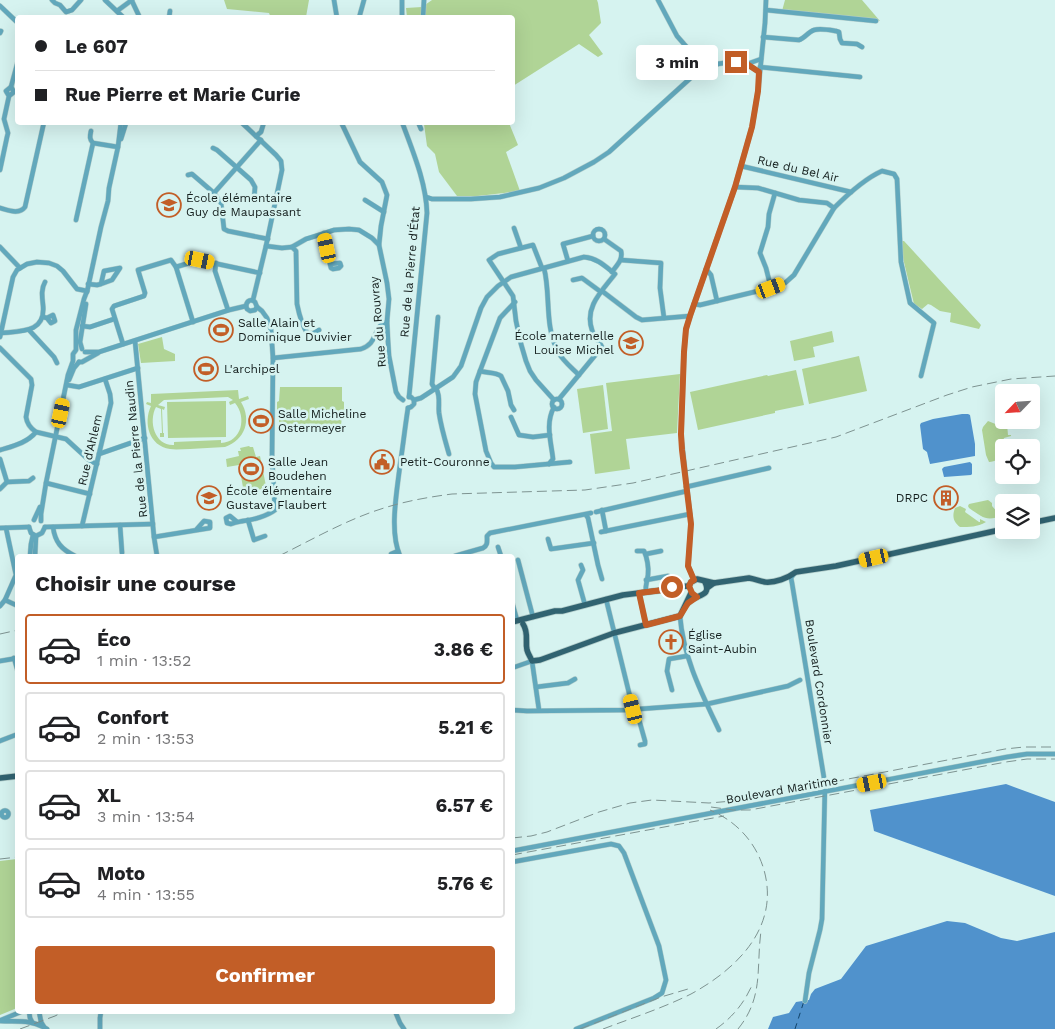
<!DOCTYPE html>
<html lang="fr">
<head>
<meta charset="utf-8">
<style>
	:root { --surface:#fff; --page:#f2f2f2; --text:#202124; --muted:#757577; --line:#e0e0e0; --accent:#c25e27 }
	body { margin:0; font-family:"Work Sans",sans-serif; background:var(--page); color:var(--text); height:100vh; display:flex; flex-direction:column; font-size:19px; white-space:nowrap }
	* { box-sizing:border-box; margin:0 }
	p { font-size:16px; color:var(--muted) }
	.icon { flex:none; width:28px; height:28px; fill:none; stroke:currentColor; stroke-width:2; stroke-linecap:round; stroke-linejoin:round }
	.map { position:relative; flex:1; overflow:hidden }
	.details { position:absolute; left:15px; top:554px; width:500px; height:460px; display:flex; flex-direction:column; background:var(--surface); border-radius:5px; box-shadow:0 5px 20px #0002 }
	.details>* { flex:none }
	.hud { position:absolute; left:15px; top:15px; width:500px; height:110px; border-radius:5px; box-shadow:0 5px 20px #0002; display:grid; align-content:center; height:110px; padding:0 20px; background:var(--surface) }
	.needle { width:32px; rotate:245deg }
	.buttons { position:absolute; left:995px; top:384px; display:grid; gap:10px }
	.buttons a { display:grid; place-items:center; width:45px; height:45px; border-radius:5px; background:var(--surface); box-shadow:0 5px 20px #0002; font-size:25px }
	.end { position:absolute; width:22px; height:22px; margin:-11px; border:6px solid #c25e27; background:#fff; box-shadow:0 0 0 2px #fff }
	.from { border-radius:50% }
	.bubble { position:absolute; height:35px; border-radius:5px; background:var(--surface); box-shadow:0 5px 20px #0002; font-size:16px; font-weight:700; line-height:35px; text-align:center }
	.car { position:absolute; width:15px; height:30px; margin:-15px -8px; border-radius:6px; box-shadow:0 0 4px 1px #0007; background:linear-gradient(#f5c518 24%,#345 0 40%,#f5c518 0 76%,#345 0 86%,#f5c518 0) }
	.hud b { display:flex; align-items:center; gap:18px; height:48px; font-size:19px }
	.hud b+b { border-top:1px solid var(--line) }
	.hud i { width:12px; height:12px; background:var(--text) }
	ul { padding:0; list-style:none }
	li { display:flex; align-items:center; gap:15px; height:70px; margin:0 10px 8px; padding:0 10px; border:2px solid var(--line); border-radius:5px }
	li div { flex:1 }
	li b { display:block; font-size:19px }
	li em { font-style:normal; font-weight:700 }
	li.on { border-color:var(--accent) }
	li>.icon { width:45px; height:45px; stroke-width:1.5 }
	h2 { padding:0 20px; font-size:22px; line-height:60px }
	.action { display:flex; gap:10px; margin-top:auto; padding:10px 20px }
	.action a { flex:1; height:58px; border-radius:5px; background:var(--accent); color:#fff; font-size:20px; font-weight:700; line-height:58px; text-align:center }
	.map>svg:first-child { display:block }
	.green { fill:#b0d496; fill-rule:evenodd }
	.water { fill:#5092cc }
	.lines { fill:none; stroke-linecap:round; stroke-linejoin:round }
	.ferry { stroke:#114369; stroke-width:1; stroke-dasharray:6 5; stroke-linecap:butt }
	.minor-casing { stroke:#b3cdca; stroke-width:5.5 }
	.major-casing { stroke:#b3cdca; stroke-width:7 }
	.minor { stroke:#62a8bc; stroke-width:4.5 }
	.major { stroke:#316371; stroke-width:5.5 }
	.rail { stroke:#7e9391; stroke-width:1; stroke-dasharray:10 5; stroke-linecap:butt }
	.route { stroke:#c25e27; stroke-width:6 }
	.labels { text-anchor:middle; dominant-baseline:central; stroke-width:5; stroke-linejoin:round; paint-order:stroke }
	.street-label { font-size:12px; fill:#141e1d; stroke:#d6f3f0 }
	.poi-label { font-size:12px; fill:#141e1d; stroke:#d6f3f0; text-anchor:start }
</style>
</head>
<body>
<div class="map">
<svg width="1055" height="1029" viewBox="0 0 1055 1029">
	<rect width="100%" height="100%" fill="#d6f3f0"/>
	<g class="green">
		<path d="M224,0H309L306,17L271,18L269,13L227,9Z"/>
		<path d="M432,0H597L598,3L601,23L589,35L603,54L598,57L579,44L513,86L512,18L407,17L406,8L422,7Z"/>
		<path d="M785,0H862L880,21L782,11Z"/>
		<path d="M427,122L509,123L518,145L506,152L520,191L478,196H457L439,172L435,154L427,146L424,124Z"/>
		<path d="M902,241H904L981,325L979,329L950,322L951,313L940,311L931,305L928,304L922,309L914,304L903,258Z"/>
		<path d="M832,331L834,342L813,347L815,357L794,361L790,341Z"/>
		<path d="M162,337L164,349L175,354V361L141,363L138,344Z"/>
		<path d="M859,356L867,391L809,404L802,369Z"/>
		<path d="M796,370L804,405L775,411V413L698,430L690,392L767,375L768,376Z"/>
		<path d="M680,374L677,433L626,439L630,469L595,474L590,434L612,431L606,383Z"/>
		<path d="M603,385L608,429L583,433L577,389Z"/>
		<path d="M280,387H342V401L344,402V413L342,414L341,427H279V413H277V402L279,401Z"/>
		<path d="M238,390L239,399L248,396L249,399L241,402C252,420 245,440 225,447C213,448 201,448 190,449C183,449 176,450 170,449C149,446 143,423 151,406L146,404L147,402L151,403V394ZM228,397L233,400L229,402L230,405L235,403C247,417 242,442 221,443V440L174,442V445C155,446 148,422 156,407L161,409L162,433H160V437H164V433H163L162,409L164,410L165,407L158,405L164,400Z"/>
		<path d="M226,401V437L168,438L167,402Z"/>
		<path d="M988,421L998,425L1003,429L1007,424L1008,435H1011V436L1004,438L1003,441L999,443C998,453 1003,461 989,462L986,455L982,430L983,427Z"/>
		<path d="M249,446L250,447H253L256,457L260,456L266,486H262V489L244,493L239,465L227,467L226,459L239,456L238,451H241L240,448Z"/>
		<path d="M988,500L992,503V506L999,514L1001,512L1003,516C985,521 984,518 969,508L968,506L969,504Z"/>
		<path d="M960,506L966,509L965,512L979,522H980V519L986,522C977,527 970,527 960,527C953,522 952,516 955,508Z"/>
		<path d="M17,859V1008L0,1015V861Z"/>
	</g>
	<g class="water">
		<path d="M962,414H968L970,415L975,444V456L930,464L927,452L923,449L920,425L921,423L933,419Z"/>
		<path d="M970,462L972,464V474L971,475L944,477L942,469L944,467Z"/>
		<path d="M1006,784L1055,802V896L874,831L870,810Z"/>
		<path d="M947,921L965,923L1001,938L1017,941L1055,932V1029H768L773,1017L789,1013L796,1002L809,1000L811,994L815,989L841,979L866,946Z"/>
	</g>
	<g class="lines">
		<path class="ferry" d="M795,1029L804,1001"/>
		<g class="minor-casing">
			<g id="minor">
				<path d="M52,0L55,3L60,5L66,12L72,10L81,0"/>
				<path d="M105,0L124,18"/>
				<path d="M334,0L337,18"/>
				<path d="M658,0L677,36L684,44L706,68"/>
				<path d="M132,1L140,18"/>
				<path d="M0,6L18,23"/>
				<path d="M766,10L876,21"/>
				<path d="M117,11L132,0"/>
				<path d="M169,18L170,11"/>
				<path d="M359,18L364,0"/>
				<path d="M402,18V0"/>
				<path d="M423,18L424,0"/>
				<path d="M0,33L1,31"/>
				<path d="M763,37L799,40C805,38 808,32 814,30C820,28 830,30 836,31L839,32L840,39L842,43L857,44L862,47"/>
				<path d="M747,64L761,59"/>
				<path d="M760,67L860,77"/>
				<path d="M11,87L18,61"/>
				<path d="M241,122L276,155L281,161L282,170L266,246L253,300"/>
				<path d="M341,122L360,162L382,182L387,195L381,226L379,245"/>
				<path d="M402,122C413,152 426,182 427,213L409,397"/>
				<path d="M418,122L421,129"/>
				<path d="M91,131C90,136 89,139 93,143L118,147"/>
				<path d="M256,136L261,132L264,122"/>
				<path d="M121,139L126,123"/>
				<path d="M213,148L217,150L251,180L255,187L254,200"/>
				<path d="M741,166L851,192"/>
				<path d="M0,170L7,137L8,133L4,119L9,96L6,91L11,87L14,92L9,96"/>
				<path d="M188,175L192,174L214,193L261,140"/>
				<path d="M214,193L221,203L224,229L228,231L268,239"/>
				<path d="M426,197L432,199H471L500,197L539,188L564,178L594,162L609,152L695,74C709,65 728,59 745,64C750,65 755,69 759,72"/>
				<path d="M365,200L384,212"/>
				<path d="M0,208C8,210 19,215 25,207L44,122"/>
				<path d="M834,208C848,194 864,179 882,171L894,174L897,179L901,262L910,303L934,323L921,376"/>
				<path d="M76,220L93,143"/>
				<path d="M514,228L521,248"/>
				<circle cx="599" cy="235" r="6"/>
				<path d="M324,233L330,264L331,268L333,269L339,268L341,266L340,263L330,264"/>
				<path d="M604,239L621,251C623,260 617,265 612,272"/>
				<path d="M266,246L282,248L292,247L296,251L297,304C299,314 302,326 308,334L314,333L319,330"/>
				<path d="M0,247L20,268"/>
				<path d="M292,247L306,239L322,234L334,230L349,229L359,230L372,238L379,245L387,283L389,299L387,321L388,341L389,356L396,392L399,397L403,400"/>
				<path d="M621,260L661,263L660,288L664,318"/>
				<path d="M568,261L563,244L593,236"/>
				<path d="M216,263L215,271L228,310"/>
				<path d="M176,267L199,260L260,273"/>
				<path d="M542,268L533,245L498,254L489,260L513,296L516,321L521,344L526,361L530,371L536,380L554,400"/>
				<path d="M544,268C551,295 544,325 558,352C563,361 572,368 579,375"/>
				<path d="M706,269L711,275L717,301"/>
				<path d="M573,280L582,278L601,292"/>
				<path d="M88,284L97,285L101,284L104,271L120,268L112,280L101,284"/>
				<path d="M771,288L766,268L760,253L768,227L769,214L775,193"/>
				<path d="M602,291L636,317L642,320L690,316"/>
				<path d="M87,292L101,227L108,201L109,188L118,147L121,122"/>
				<path d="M515,302L500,318L480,371L476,382L475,394L486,451L491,463L494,467H515L570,462"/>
				<path d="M694,304L700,305L771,288L785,283L794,275L834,208L827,203L799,200L758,188L735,187"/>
				<path d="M246,306L247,309L250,311L255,310L257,307"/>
				<path d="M43,317L47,318L51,323L55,321L53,315L47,318"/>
				<path d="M82,326L90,327L114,319"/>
				<path d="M29,330L54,357L57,363"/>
				<path d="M1,333C21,331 46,333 43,305C42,296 41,289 45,282"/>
				<path d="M0,337L13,277L17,270L27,264L37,262L49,263L57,266L63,271L77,289L87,291"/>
				<path d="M135,341L154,537L157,556"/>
				<path d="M123,344L112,309L114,306L144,296L145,293L138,270L171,260L176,267L193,322"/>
				<path d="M0,348L31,379L32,385L26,417C27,424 30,428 36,432L66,439L90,461L97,464"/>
				<path d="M82,349L80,342L86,304"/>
				<path d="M85,352H99L229,310L246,306"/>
				<path d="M273,358L361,349C375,344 373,336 380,326C381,325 386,322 387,321"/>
				<path d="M79,362H82L98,353"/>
				<path d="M480,371C487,373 496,372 501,376L508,391L511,405L514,410"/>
				<path d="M69,380L74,368L79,362"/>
				<path d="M67,385L79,387L138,368"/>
				<path d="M436,388C441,397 438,404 439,413C441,427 445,440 449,454"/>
				<path d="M435,389L432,384L438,317"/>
				<circle cx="557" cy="404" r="5"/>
				<path d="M414,400L421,398L453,377L461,366L481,308L487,297L498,286L511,277L584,257C597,258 605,266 615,274C602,291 584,307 592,330C594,337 599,341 602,347L559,399"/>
				<path d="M408,408L411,407L414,404V400L411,397H409"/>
				<path d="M511,417L519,435L533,437L550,435"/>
				<path d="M0,450C13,446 27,443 36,432"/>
				<path d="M99,454L145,438"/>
				<path d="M0,459L7,482"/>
				<path d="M549,464L553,459C551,441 545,424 554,407"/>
				<path d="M46,483L90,494"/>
				<path d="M686,487L769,468"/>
				<path d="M0,489L7,482L29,481L33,478"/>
				<path d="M602,510L606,531"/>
				<path d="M596,512L687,491"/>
				<path d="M586,515L588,518L598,565L602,579"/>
				<path d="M34,520L40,507"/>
				<path d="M248,520L254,540L265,536"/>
				<path d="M41,521V514L46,483L68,375L73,361V354L76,350V330L84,299L87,291"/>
				<path d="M236,521L230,516L226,518L227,523L231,524C236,522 238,522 243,521C253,520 267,516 275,510L272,458L273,358L271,330L267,318L262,311L257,307L255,302C251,299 247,300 246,306"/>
				<path d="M120,525L122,553"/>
				<path d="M82,526L111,403L110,394L105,379"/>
				<path d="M29,527L31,533L36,536L42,533L45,527"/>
				<path d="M45,527L153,524"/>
				<path d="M53,527C55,542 61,549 75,556"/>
				<path d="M0,528L29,527"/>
				<path d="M601,532L690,514"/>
				<path d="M154,537L210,528V522L204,521L196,530"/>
				<path d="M548,539L551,549L594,543"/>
				<path d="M498,547L501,556"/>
				<path d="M637,551H644C647,557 649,568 648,575C647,582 645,585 646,592"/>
				<path d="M646,554L661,551"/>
				<path d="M30,556L31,544L33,535"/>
				<path d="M35,556L36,536"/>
				<path d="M391,556V554L398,551"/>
				<path d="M400,556C389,531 397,492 400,465C403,446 405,427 408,408"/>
				<path d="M455,556L483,548C488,545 487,542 487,536L490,533L591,513"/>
				<path d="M518,560L533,617"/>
				<path d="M581,565L583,570L578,580L585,605"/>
				<path d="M793,575L791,578L792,583L825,784L822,919L820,930L809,973L805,1001"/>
				<path d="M646,580L668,576"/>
				<path d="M694,580L688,566L691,523L681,435L684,352L686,329L690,316L735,187L752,127L758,91L765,23L766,0"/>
				<path d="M639,593L646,625"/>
				<path d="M606,599L633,709"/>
				<path d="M5,600L18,606"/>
				<path d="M512,602L517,620"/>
				<path d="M0,606L5,600L16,575L6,528"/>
				<path d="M680,616C683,657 702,694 719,730"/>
				<path d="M14,658L18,672"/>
				<path d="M0,661L18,658"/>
				<path d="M512,668L532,661L539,710"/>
				<path d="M536,687L568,683L575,679"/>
				<path d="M672,690L667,671L669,659L687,656"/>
				<path d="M636,709L645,741V744L640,745"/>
				<path d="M512,710L527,711L626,710L707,704L788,686L800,680"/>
				<path d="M0,741L18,734"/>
				<circle cx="5" cy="814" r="3.5"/>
				<path d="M512,851L1007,757L1027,754H1055"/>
				<path d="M512,862L611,844L619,846L624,853L659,946L666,980L662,993L654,998L576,1029"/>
				<path d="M29,1011L30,1018L32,1022"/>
				<path d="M39,1011L41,1022L44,1027"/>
				<path d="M395,1011L400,1023L404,1029"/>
				<path d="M1,1020L23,1011"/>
				<path d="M0,1021C18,1022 30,1019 47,1029"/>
				<path d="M100,1029V1018L101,1011"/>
			</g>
		</g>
		<g class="major-casing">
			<g id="major">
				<path d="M1031,523L1055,518"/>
				<path d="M689,586L691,582L697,579L714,583"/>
				<path d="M707,588L714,583L749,578C755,579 760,581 765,582C775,583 788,578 796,572L836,566L1004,529"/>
				<path d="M688,603C689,602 694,598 695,598C704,594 710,593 705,582"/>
				<path d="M512,622L555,611H562L623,595L663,590L672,587L689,586"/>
				<path d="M523,624C529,633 525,641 527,650C528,654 531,658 532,661L540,660L614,633L680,616L691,593"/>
				<path d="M0,778L18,776"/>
			</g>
		</g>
		<use href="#minor" class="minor"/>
		<use href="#major" class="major"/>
		<g class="rail">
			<path d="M279,556C313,539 348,519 384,508C406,501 429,497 452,494L585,490L633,483L836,437L947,395L972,387L1011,379L1055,376"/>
			<path d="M0,634L18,630"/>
			<path d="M711,807L733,810H750L1006,762L1027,759H1055"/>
			<path d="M512,838L531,836L547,832L599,812L630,803L652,800L709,803L733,801L1005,749L1024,747H1055"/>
			<path d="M512,855L724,816"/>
			<path d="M0,859L18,857"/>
			<path d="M20,1029L55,1016L65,1011"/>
			<path d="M580,1029L661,997L688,989"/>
			<path d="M603,1029C632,1018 663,1008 691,994C737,969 780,927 764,870C756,842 736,821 710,810"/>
			<path d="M716,1029C733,1017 745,1002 753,983"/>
			<path d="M738,1029C764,997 756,968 761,931"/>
		</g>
	</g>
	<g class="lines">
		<path class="route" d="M672,587L663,590L639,593L646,625L680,616L688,603L697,597L692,593L689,586L691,582L694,580L688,566L691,524L682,450L681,434L684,352L686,329L690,316L735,187L752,127L758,91L759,72L747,64L736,62"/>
	</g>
	<defs>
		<g id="school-ring" transform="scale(1.25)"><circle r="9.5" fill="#d6f3f0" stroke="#c25e27" stroke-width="1.5"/><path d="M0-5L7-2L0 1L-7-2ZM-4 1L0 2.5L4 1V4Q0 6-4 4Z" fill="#c25e27"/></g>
		<g id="stadium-ring" transform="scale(1.25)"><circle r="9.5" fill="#d6f3f0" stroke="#c25e27" stroke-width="1.5"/><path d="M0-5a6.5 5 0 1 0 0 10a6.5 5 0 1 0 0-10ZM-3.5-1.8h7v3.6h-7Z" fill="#c25e27"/></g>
		<g id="civic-ring" transform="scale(1.25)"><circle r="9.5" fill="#d6f3f0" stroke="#c25e27" stroke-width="1.5"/><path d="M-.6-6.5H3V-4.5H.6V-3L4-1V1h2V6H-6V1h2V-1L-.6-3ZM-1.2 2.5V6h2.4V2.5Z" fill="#c25e27"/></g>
		<g id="building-ring" transform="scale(1.25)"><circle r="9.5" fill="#d6f3f0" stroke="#c25e27" stroke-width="1.5"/><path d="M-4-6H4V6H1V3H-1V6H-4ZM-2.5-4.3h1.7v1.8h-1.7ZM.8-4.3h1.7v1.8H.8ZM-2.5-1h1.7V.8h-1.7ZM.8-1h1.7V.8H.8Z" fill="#c25e27"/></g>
		<g id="church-ring" transform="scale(1.25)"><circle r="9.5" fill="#d6f3f0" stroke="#c25e27" stroke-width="1.5"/><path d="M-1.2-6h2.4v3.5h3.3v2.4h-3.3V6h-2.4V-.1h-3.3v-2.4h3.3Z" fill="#c25e27"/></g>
	</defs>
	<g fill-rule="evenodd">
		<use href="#school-ring" x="169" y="205"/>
		<use href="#stadium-ring" x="221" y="330"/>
		<use href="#school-ring" x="631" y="343"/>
		<use href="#stadium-ring" x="206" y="369"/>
		<use href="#stadium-ring" x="261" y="421"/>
		<use href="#civic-ring" x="382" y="462"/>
		<use href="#stadium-ring" x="251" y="469"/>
		<use href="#school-ring" x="209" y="498"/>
		<use href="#building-ring" x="946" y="498"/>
		<use href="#church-ring" x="671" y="642"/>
	</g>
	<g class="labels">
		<g class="street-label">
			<text transform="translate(798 169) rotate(13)">Rue du Bel Air</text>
			<text transform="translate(410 272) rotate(-85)">Rue de la Pierre d'État</text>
			<text transform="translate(378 322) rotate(-95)">Rue du Rouvray</text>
			<text transform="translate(136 449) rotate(-96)">Rue de la Pierre Naudin</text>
			<text transform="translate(90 450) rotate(-77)">Rue d'Ahlem</text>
			<text transform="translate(819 682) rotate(81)">Boulevard Cordonnier</text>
			<text transform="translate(782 790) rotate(-10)">Boulevard Maritime</text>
		</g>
		<g class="poi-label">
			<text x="186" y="198">École élémentaire<tspan x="186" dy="14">Guy de Maupassant</tspan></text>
			<text x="238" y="323">Salle Alain et<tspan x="238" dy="14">Dominique Duvivier</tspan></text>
			<text x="614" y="336" text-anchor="end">École maternelle<tspan x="614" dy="14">Louise Michel</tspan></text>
			<text x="224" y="369">L'archipel</text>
			<text x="278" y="414">Salle Micheline<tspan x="278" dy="14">Ostermeyer</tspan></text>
			<text x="268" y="462">Salle Jean<tspan x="268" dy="14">Boudehen</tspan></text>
			<text x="400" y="462">Petit-Couronne</text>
			<text x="226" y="491">École élémentaire<tspan x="226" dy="14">Gustave Flaubert</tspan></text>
			<text x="928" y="498" text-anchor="end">DRPC</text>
			<text x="688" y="635">Église<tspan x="688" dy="14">Saint-Aubin</tspan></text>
		</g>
	</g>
</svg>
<div class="buttons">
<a><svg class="needle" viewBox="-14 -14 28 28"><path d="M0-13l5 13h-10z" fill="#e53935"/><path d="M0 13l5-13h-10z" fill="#757577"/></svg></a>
<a><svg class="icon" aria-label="locate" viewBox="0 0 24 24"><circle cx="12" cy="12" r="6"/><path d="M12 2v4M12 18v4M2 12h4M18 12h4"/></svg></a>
<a><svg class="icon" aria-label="layers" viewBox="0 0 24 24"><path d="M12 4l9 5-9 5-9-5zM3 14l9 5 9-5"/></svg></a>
</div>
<i class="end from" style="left:672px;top:587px"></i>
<i class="end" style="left:736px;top:62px"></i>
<div class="bubble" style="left:636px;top:45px;width:82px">3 min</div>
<i class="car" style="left:327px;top:248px;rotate:348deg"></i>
<i class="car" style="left:200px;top:260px;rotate:102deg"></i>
<i class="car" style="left:771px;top:288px;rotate:69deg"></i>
<i class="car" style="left:61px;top:413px;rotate:12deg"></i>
<i class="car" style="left:874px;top:558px;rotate:257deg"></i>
<i class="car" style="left:633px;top:709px;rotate:346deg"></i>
<i class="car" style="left:872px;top:783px;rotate:259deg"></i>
<div class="hud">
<b><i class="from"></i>Le 607</b>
<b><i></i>Rue Pierre et Marie Curie</b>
</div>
<section class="details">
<h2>Choisir une course</h2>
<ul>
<li class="on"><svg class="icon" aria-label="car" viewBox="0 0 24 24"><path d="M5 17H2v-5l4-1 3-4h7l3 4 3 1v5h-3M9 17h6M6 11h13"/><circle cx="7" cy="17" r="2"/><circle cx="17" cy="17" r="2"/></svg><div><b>Éco</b><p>1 min · 13:52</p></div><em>3.86 €</em></li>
<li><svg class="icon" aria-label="car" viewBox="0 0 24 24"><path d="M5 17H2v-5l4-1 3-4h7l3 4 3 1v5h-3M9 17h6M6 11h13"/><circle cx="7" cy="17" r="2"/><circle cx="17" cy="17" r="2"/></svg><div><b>Confort</b><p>2 min · 13:53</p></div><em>5.21 €</em></li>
<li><svg class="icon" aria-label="car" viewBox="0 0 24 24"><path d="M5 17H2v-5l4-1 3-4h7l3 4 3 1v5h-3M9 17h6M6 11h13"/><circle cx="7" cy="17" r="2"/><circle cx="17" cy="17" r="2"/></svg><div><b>XL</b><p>3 min · 13:54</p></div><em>6.57 €</em></li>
<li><svg class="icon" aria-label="car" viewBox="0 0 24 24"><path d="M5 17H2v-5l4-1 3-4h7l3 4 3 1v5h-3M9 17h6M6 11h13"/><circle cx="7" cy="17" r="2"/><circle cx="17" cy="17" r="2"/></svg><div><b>Moto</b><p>4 min · 13:55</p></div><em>5.76 €</em></li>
</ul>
<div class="action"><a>Confirmer</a></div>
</section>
</div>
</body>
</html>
